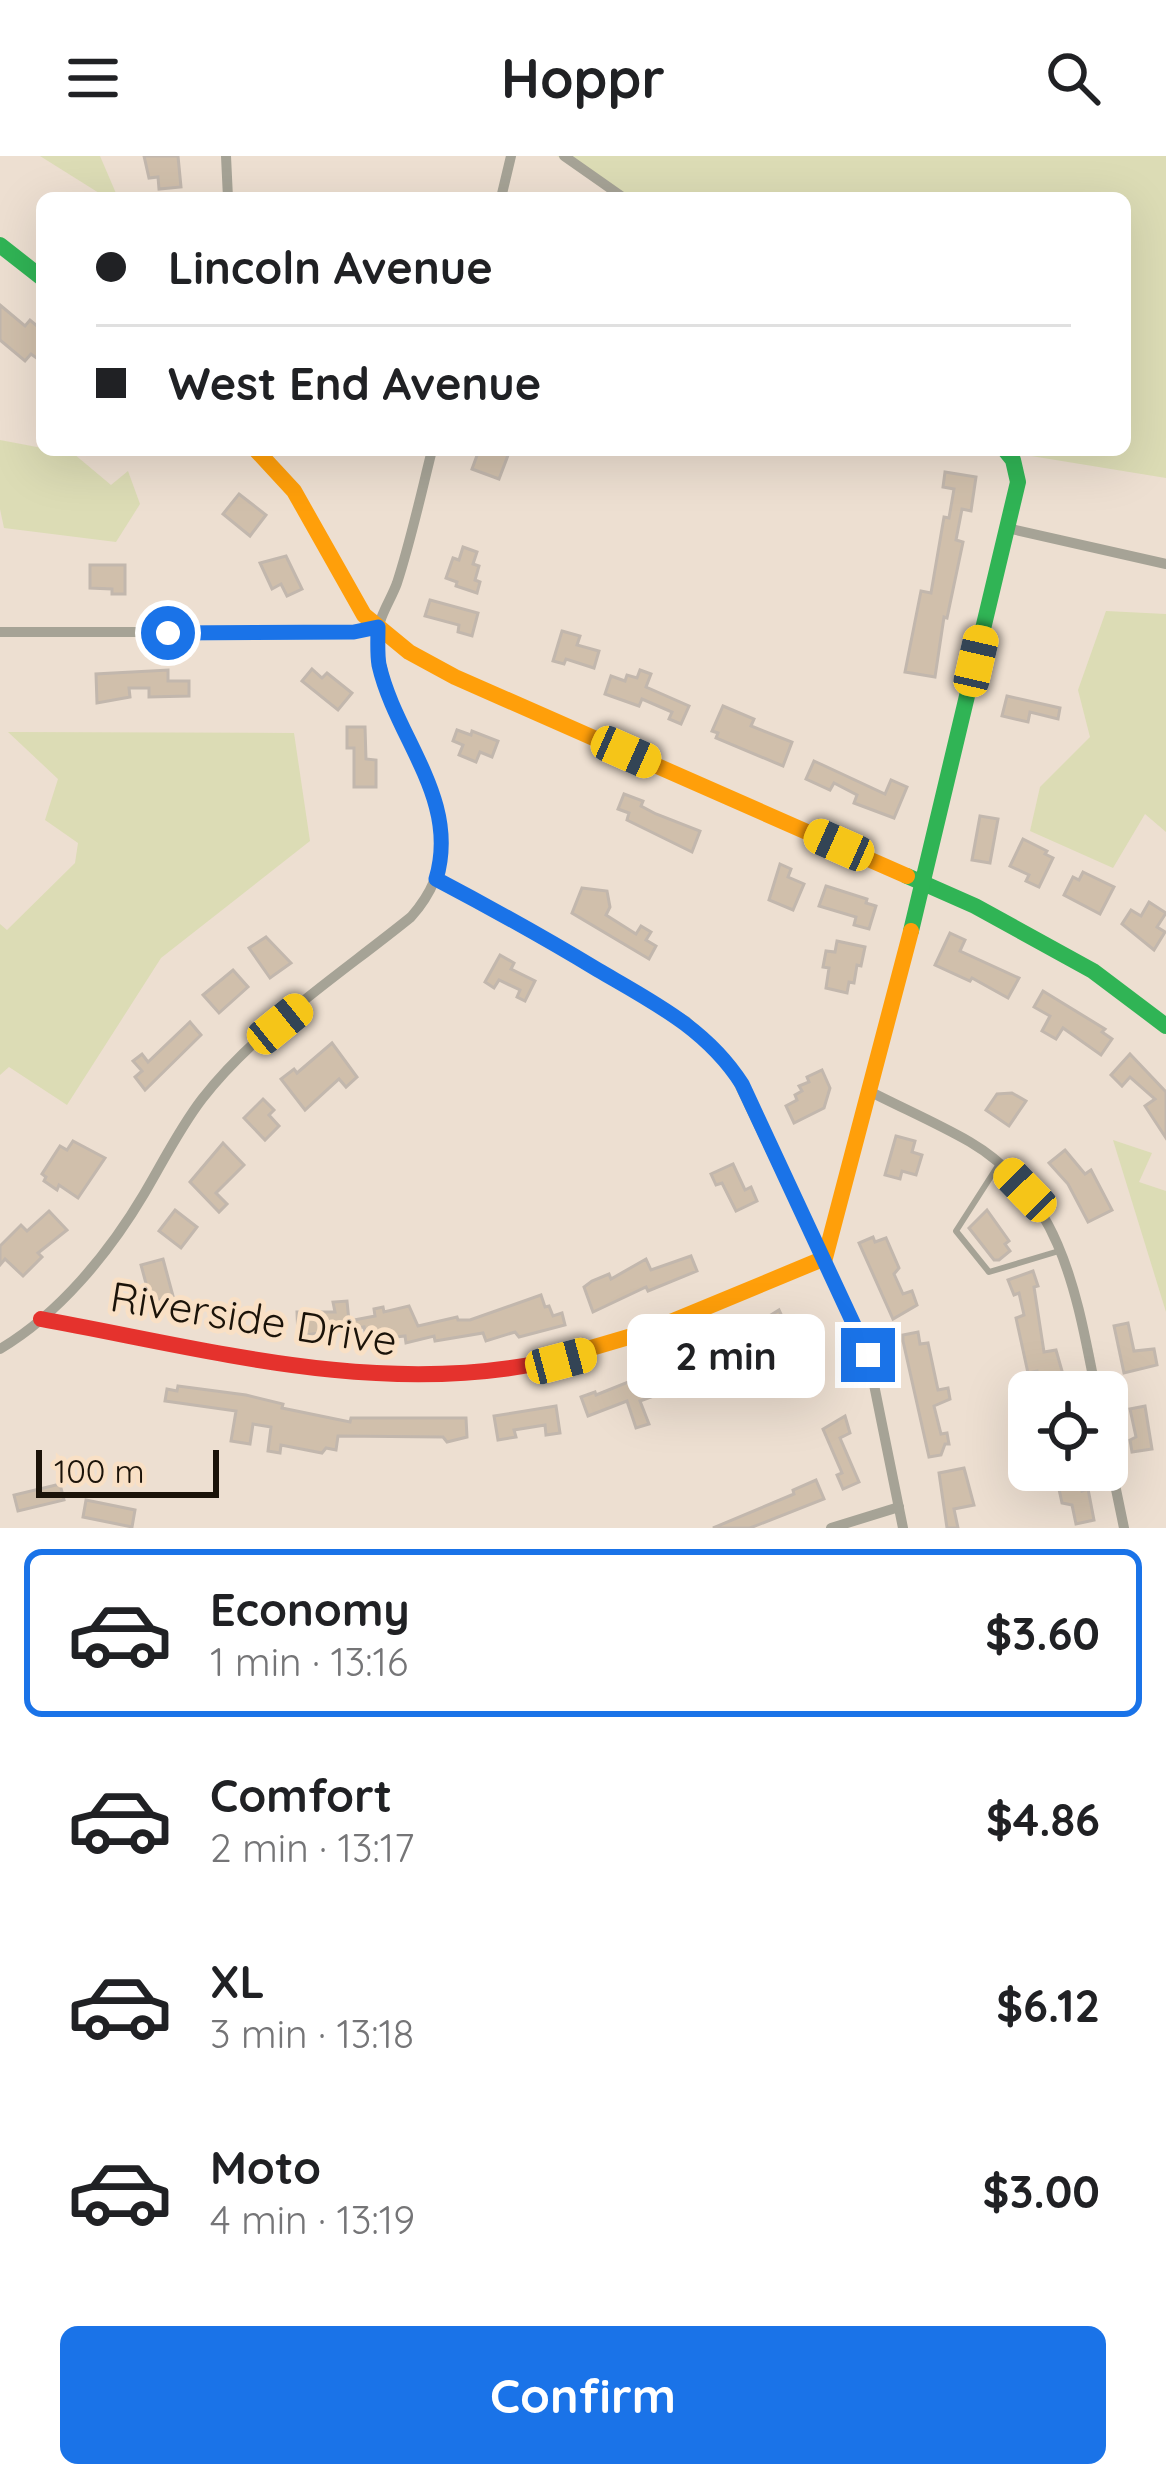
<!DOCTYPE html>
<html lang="en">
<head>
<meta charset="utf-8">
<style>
	:root { --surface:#fff; --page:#f2f2f2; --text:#202124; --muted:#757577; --line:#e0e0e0; --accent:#1a73e8 }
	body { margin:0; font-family:Quicksand,sans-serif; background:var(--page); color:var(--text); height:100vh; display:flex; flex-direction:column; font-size:45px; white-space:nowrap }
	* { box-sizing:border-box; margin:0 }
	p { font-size:39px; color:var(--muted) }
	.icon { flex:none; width:66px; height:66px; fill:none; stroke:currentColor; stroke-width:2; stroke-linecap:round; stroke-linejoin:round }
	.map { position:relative; height:1372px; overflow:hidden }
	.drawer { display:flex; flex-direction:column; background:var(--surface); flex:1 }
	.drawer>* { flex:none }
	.top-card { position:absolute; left:36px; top:36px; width:1095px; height:264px; border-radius:18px; box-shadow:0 12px 48px #0002; display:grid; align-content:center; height:264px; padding:0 60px; background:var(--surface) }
	.tools { position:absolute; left:1008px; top:1215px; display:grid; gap:24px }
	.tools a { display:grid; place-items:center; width:120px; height:120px; border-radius:18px; background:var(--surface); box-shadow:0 12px 48px #0002; font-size:60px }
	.scale { position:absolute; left:36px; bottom:30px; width:183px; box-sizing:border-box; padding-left:12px; border:6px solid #1b1309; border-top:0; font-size:33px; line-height:42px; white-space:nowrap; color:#1b1309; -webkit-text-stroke:9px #f9e0c5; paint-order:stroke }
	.end { position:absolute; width:54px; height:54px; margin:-27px; border:15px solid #1a73e8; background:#fff; box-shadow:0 0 0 6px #fff }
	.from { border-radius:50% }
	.bubble { position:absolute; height:84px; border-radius:18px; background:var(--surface); box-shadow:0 12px 48px #0002; font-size:39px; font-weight:800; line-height:84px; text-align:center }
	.car { position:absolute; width:36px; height:72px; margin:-36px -18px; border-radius:15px; box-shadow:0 0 9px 3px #0007; background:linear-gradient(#f5c518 24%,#345 0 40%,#f5c518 0 76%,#345 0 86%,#f5c518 0) }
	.top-card b { display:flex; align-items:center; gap:42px; height:114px; font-size:45px }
	.top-card b+b { border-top:3px solid var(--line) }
	.top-card i { width:30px; height:30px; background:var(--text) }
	ul { padding:21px 0 0; list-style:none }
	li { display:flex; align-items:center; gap:36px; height:168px; margin:0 24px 18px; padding:0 36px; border:6px solid transparent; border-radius:18px }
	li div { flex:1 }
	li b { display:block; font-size:45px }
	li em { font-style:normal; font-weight:800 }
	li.on { border-color:var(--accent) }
	li>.icon { width:108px; height:108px; stroke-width:1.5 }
	.cta { display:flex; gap:24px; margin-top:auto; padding:24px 60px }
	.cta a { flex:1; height:138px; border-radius:18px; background:var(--accent); color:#fff; font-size:48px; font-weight:800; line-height:138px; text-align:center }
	header { display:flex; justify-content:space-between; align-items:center; height:156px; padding:0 60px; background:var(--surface); font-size:54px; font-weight:800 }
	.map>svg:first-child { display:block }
	.green { fill:#dcdcb5 }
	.building { fill:#d0bfab; stroke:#c2b7ad; stroke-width:3 }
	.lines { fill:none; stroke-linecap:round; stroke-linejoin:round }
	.lane { stroke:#a6a396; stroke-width:6 }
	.street { stroke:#a6a396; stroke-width:10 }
	.fast { stroke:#30b455; stroke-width:16 }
	.slow { stroke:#ff9f0a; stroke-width:16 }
	.jam { stroke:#e5322d; stroke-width:16 }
	.route { stroke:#1a73e8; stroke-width:15 }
	.labels { text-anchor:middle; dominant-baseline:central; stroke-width:10; stroke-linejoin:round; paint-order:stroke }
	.street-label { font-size:42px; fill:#1b1309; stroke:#f9e0c5 }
</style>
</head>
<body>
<header><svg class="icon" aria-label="menu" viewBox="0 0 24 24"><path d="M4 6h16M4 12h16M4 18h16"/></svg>Hoppr<svg class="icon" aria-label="search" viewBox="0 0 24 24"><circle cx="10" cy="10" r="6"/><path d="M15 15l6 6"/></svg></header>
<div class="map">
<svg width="1166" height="1372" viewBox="0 0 1166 1372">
	<rect width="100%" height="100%" fill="#eddfd1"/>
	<g class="green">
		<path d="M40,0H100L118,42H107Z"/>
		<path d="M557,0H1166V322L1025,299L1018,294H1125V42H623Z"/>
		<path d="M0,284L74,298L111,329L128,315L140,348L116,386L4,372L0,353Z"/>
		<path d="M1106,455L1166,458V676L1145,658L1113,712L1030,675L1040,631L1090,581L1078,534Z"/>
		<path d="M8,576L294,577L310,685L161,802L67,949L9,911L0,919V768L7,774L75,707L78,687L45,664L58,623Z"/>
		<path d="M1113,984L1152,997L1139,1026L1166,1035V1156Z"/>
	</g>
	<g class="building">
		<path d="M144,0H178L181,31L159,33L158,21L149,22Z"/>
		<path d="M0,149L25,170L30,164L42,174V198L38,203L31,198L25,205L0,184Z"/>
		<path d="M479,294H510L499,323L472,313Z"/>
		<path d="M945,316L976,321L971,355L962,353L956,384L963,386L947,462L944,461L935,521L905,516L921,435L931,437L944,361L949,362L954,333L943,331Z"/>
		<path d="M239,338L266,359L250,380L223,358Z"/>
		<path d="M463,391L477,396L473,408L479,410L475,424L480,426L477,437L456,430L457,426L446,422L453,402L459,404Z"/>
		<path d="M286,400L302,433L287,440L281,428L272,433L260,407Z"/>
		<path d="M90,409H125V438H112V433L90,432Z"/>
		<path d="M430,444L478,457L472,480L458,476L459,469L425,460Z"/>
		<path d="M562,475L580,480L577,489L599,495L594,512L566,503L564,508L553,505Z"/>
		<path d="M312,513L322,522L327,517L352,537L338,554L302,525Z"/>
		<path d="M168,514V525H189V540L149,541V532H129L130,541L97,547L96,518Z"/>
		<path d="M640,514L651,518L646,531L689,550L681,568L669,563L672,556L642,543L639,550L605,538L611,520L625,525L627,519L637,522Z"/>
		<path d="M1007,540L1060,552L1058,563L1030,556L1028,566L1002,560Z"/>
		<path d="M723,550L754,563L751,570L792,586L783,610L716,582L718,577L712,575Z"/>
		<path d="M347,571H365L366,603L376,604V631H354V592H347Z"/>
		<path d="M457,574L471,579L472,575L498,585L492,601L480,596L476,606L459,599L463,589L453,585Z"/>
		<path d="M814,605L885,638L891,624L907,631L894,662L854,647L857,639L834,627L830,634L806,623Z"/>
		<path d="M624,638L643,645L641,650L656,658L700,675L692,696L627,664L629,657L618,653Z"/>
		<path d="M980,660L998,663L990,707L972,704Z"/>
		<path d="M1023,683L1047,695L1045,698L1053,702L1039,731L1026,725L1029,719L1010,710Z"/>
		<path d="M780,708L791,713L788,721L804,728L793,754L769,744Z"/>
		<path d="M1083,716L1114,731L1100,758L1064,739L1073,721L1079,724Z"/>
		<path d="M826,730L867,743L866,747L876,750L869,773L854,769L856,761L819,750Z"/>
		<path d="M582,732L607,735L610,751L606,759L636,778L641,770L651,776L646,784L656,790L649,803L572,757Z"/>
		<path d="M1149,746L1166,757L1157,771L1165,776L1154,794L1122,768L1131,754L1141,760Z"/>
		<path d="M950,777L965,784L960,795L1019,822L1008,842L972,822L970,825L935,809Z"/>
		<path d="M266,781L291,807L270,822L249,792Z"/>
		<path d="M837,785L865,791L861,810L857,809L854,827L849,826L847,837L826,832L829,812L823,811L826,795L835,796Z"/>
		<path d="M500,799L514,807L511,813L535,825L525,845L517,841L520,834L499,824L494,832L485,826Z"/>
		<path d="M233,814L248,831L219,857L203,839Z"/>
		<path d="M1043,835L1105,873L1102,876L1112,883L1101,899L1063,872L1056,883L1042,875L1050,860L1034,851Z"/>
		<path d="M190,866L201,879L145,934L135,921L142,915L133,905L142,898L148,906Z"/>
		<path d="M332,887L357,921L346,931L339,923L305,954L281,923L294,913L297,917Z"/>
		<path d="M1130,898L1166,936V982L1145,950L1155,943L1130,921L1122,930L1111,919Z"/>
		<path d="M822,914L830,932L824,952L794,967L786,950L797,944L795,939L802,935L799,930L809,926L807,921Z"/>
		<path d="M1012,937L1026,945L1009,970L986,954L997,938Z"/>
		<path d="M263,943L274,954L269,959L279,970L265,984L244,962Z"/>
		<path d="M896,980L915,985L912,996L922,999L916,1019L902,1015L900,1023L885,1019Z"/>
		<path d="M73,985L105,1002L78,1042L59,1029L57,1034L44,1025L46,1021L42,1018L60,990L67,994Z"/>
		<path d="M223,987L244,1009L216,1037L227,1048L219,1056L190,1026Z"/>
		<path d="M1065,994L1085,1018L1091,1014L1112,1054L1088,1066L1068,1028L1049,1007Z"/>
		<path d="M733,1008L745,1034L751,1031L757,1045L736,1055L722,1027L716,1029L711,1018Z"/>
		<path d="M175,1054L197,1071L181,1092L159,1075Z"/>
		<path d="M987,1054L1009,1085L1005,1088L1010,1095L999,1104H994L969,1072Z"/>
		<path d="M49,1055L67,1074L38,1097L42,1101L23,1120L5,1103L0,1109V1090L21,1069L27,1075Z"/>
		<path d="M873,1081L875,1086L886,1082L899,1112L894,1118L903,1138L912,1135L917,1149L893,1163L859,1087Z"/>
		<path d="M691,1100L697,1115L648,1135L646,1131L593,1156L584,1131L592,1125L609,1118L611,1123L646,1103L651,1114Z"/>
		<path d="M163,1103L173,1140L151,1146L141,1109Z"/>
		<path d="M1033,1115L1038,1130L1034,1131L1044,1196L1056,1194L1068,1236H1041L1037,1215L1028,1217L1016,1162L1024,1159L1019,1137L1014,1139L1008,1124Z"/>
		<path d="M541,1139L545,1151L549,1150L553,1160L562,1157L565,1169L519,1181L515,1176L486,1185L483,1177L435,1185L434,1180L406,1187L405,1180L367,1184L364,1171L298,1180L297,1156H335L333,1146L347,1145L349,1165L375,1160L374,1153L383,1151L384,1156L409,1150L418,1170L457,1161L458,1164H470Z"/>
		<path d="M779,1154L786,1169L764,1179L776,1204L765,1209L754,1187L746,1192L739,1179Z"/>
		<path d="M1128,1167L1134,1195L1154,1193L1157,1209L1124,1217L1114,1170Z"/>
		<path d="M918,1176L920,1188L928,1187L938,1234L948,1232L950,1243L934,1250L941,1278L947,1277L949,1288H945L941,1299L929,1301L903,1185V1179Z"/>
		<path d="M704,1196L710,1211L683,1222L686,1228L640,1245L649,1268L636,1272L627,1245L588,1260L581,1241L595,1236L596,1239L661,1213L659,1208L673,1202L675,1207Z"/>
		<path d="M178,1230L246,1239L283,1248L282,1252L350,1266L351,1262H466L467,1281L447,1286L443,1281L338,1280L336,1294L326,1292L322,1297L281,1289L280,1297L268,1295L271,1271L253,1268L250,1288L231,1285L236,1255L165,1245L167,1233L177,1235Z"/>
		<path d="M556,1250L560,1277L546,1279L545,1269L514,1274L516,1281L498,1284L494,1260Z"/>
		<path d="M1145,1250L1152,1293L1132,1296L1130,1284L1136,1281L1130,1253Z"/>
		<path d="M845,1260L850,1277L840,1282L859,1326L843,1333L837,1319L842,1317L823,1273Z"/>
		<path d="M964,1312L974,1349L954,1353L958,1372H947L939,1317Z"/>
		<path d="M1042,1314H1077L1082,1335L1088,1333L1094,1364L1076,1368L1072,1349L1062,1347L1057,1324L1032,1330L1029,1317Z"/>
		<path d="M816,1324L824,1343L750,1372H713L794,1338L793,1334Z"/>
		<path d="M60,1328L64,1344L18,1355L14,1339Z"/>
		<path d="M86,1344L135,1354L132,1371L83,1361Z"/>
	</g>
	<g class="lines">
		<path class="lane" d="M999,1008L956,1075L989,1116L1059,1095"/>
		<g class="street">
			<path d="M226,0L228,42"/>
			<path d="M564,0L624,42"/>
			<path d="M501,42L511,0"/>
			<path d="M1007,372L1166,408"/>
			<path d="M0,476H354L378,471"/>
			<path d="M436,723L686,865L730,909L868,1199L903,1372"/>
			<path d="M869,935C902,952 937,967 970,986C1062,1040 1077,1140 1096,1236"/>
			<path d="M0,1193C59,1158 109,1097 144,1038C163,1006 179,973 202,943C256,873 342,817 411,761C497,664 378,580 378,479C378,461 391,444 397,427C411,384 421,338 432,294"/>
			<path d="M1107,1290L1124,1372"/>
			<path d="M831,1372L899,1351"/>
		</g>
		<g class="fast">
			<path d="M0,89L42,122"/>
			<path d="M907,720L975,750L1093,815L1166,870"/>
			<path d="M911,775L1018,326L1013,304L1005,294"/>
		</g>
		<g class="slow">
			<path d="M256,294L294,335L364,459L409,496L455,521L907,720"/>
			<path d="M540,1207L649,1175L825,1102L911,775"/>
		</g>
		<path class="jam" d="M41,1163C206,1193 373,1240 540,1207"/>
	</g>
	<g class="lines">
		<path class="route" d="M168,477L354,476L378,471C378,483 377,497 379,509C396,583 460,643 436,723C491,752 545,782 598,814C653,846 707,873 742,928L868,1199"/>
	</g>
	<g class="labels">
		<g class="street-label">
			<text transform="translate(254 1162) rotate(9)">Riverside Drive</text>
		</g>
	</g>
</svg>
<div class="tools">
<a><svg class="icon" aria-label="locate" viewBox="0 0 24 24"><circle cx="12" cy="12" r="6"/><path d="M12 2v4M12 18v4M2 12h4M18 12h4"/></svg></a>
</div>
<div class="scale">100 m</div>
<i class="end from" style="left:168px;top:477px"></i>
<i class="end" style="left:868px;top:1199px"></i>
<div class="bubble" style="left:627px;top:1158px;width:198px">2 min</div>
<i class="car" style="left:976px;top:505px;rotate:13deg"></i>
<i class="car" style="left:626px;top:596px;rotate:114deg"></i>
<i class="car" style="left:839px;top:689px;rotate:294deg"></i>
<i class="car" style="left:280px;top:868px;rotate:51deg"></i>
<i class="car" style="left:1025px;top:1034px;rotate:316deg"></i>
<i class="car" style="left:561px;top:1205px;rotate:75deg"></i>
<div class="top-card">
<b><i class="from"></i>Lincoln Avenue</b>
<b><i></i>West End Avenue</b>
</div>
</div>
<section class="drawer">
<ul>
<li class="on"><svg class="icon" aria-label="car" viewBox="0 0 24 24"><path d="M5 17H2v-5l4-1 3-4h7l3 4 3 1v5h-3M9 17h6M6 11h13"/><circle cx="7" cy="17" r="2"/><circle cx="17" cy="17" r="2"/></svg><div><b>Economy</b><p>1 min · 13:16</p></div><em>$3.60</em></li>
<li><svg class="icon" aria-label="car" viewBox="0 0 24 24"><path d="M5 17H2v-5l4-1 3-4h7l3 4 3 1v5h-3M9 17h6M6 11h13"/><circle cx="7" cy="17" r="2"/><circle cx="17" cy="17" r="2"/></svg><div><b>Comfort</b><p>2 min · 13:17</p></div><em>$4.86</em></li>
<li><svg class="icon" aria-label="car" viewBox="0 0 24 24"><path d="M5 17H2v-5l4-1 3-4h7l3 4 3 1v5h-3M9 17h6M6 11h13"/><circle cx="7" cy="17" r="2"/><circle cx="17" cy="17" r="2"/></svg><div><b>XL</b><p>3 min · 13:18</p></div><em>$6.12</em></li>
<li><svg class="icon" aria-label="car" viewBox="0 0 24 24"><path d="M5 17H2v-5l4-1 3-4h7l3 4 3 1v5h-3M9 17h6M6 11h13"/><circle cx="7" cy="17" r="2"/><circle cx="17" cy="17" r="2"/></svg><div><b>Moto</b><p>4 min · 13:19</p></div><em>$3.00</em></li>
</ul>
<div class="cta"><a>Confirm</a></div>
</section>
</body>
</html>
